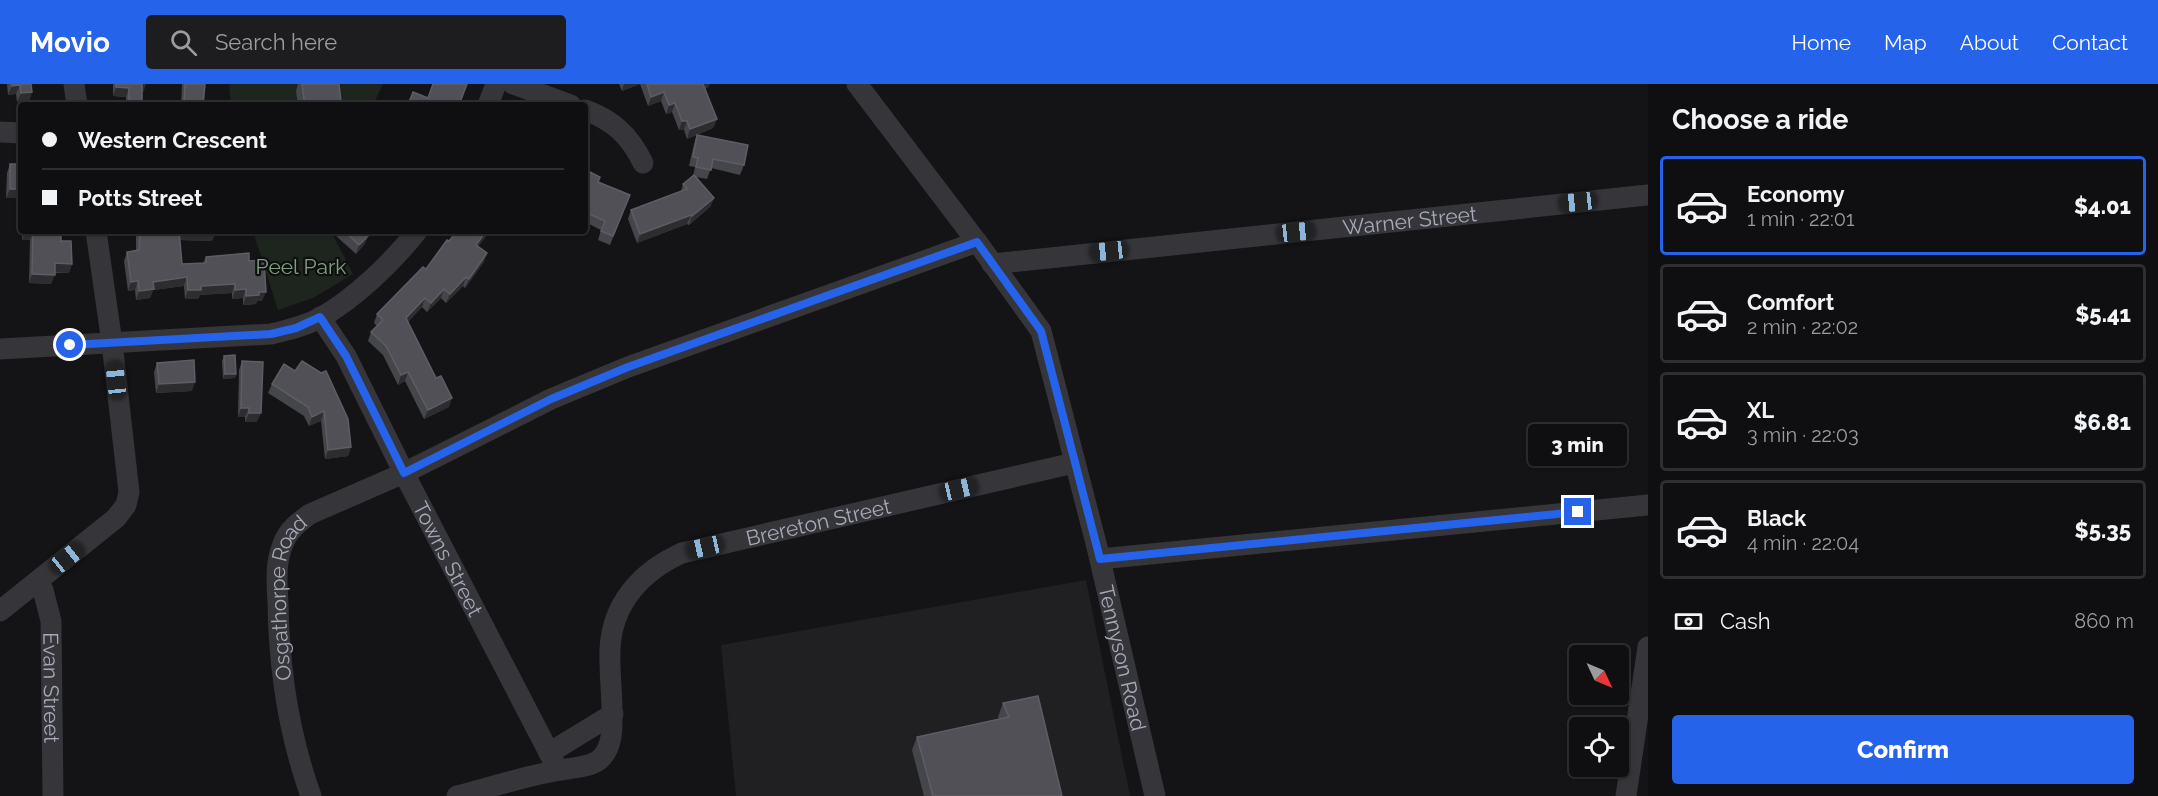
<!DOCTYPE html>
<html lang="en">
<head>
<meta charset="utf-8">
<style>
	:root { --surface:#0f0e10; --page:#1d1c1e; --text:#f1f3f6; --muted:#9b9c9f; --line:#2f2e30; --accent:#2563eb }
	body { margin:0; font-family:Raleway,sans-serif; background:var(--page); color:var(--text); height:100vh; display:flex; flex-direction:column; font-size:22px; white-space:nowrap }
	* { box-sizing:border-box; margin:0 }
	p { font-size:20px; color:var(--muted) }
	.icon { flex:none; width:33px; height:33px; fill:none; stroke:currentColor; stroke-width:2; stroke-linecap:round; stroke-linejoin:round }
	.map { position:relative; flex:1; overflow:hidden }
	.sheet { display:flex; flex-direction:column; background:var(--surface); width:510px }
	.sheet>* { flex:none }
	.hud { position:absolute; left:18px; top:18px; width:570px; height:132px; border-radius:6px; box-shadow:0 2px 4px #0004,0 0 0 2px var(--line); display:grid; align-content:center; height:132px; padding:0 24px; background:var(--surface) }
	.needle { width:39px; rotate:134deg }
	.controls { position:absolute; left:1569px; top:561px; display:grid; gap:12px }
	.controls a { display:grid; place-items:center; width:60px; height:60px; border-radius:6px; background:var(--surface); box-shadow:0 2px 4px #0004,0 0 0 2px var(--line); font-size:30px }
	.end { position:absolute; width:27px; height:27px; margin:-14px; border:8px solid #2563eb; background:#fff; box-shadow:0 0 0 3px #fff }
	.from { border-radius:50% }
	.bubble { position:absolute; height:42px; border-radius:6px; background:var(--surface); box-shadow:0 2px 4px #0004,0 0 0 2px var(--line); font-size:20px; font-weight:800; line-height:42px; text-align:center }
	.car { position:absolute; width:18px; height:36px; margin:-18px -9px; border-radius:8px; box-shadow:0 0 4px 2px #0007; background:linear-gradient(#222 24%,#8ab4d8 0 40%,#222 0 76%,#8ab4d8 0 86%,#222 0) }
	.hud b { display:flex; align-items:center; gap:21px; height:57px; font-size:22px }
	.hud b+b { border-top:2px solid var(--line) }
	.hud i { width:15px; height:15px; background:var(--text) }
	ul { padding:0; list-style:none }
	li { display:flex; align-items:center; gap:18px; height:99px; margin:0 12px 9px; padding:0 12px; border:3px solid var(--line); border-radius:6px }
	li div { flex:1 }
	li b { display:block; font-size:22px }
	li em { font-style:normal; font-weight:800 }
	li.active { border-color:var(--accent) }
	li>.icon { width:54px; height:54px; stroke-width:1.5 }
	h2 { padding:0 24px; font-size:27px; line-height:72px }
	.pay { display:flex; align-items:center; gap:15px; height:66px; padding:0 24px; font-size:22px }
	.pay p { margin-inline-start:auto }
	.button { display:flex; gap:12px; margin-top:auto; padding:12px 24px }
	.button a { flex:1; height:69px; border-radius:6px; background:var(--accent); color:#fff; font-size:24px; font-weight:800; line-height:69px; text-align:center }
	header { display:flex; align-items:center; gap:36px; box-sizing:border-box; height:84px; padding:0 30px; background:var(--accent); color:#fff }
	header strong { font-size:28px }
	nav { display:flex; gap:33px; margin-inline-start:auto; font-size:21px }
	.search { width:420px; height:54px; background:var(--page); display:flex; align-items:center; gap:15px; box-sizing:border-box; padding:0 21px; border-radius:6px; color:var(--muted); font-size:22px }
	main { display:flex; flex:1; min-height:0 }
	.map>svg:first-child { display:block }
	.built { fill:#202022 }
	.green { fill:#1e251f }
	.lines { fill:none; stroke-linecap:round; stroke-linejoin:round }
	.minor { stroke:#35353a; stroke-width:21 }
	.wall { fill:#45464a }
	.shaded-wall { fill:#2d2d30 }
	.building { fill:#505056; stroke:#5d5e65; stroke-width:1.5 }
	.route { stroke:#2563eb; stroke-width:8 }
	.labels { text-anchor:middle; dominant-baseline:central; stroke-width:4.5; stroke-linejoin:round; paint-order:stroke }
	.street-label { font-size:21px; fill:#a5aab6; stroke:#0f0f10 }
	.park-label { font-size:21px; fill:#7ca17f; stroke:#0f0f10 }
</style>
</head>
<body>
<header>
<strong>Movio</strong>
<div class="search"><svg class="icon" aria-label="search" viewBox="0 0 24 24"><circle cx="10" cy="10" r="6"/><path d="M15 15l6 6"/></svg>Search here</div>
<nav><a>Home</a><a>Map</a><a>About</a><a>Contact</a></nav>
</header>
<main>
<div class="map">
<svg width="1648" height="712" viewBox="0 0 1648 712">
	<rect width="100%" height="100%" fill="#141315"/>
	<path class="built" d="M1086,496L1130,712H736L721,561Z"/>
	<g class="green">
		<path d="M229,0H383L373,21H231Z"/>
		<path d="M253,147H331L353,190L313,214L278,226Z"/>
	</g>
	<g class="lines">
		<g class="minor">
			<path d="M74,0L77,21"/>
			<path d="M513,0L571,21"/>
			<path id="s1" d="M857,0L977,158L1041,247L1097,463L1155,712"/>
			<path d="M488,21L496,0"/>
			<path d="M585,26C613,36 630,52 643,79"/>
			<path d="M0,48L21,49"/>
			<path id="s2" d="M992,180L1648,111"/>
			<path id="s3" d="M320,233L346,272L407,395L558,686"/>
			<path d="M0,265L271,250C288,246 305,242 320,234C354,215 393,178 417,147"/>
			<path d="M1100,475L1648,421"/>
			<path id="s4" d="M38,498L43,506L51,537L53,712"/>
			<path d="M0,527L116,434L126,421L129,408L112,259L96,147"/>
			<path d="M549,669L613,630"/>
			<path id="s5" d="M311,712C289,651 279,584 278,519C277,499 275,479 283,460C288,446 299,438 310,430L404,389L551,315L628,283L977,158"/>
			<path id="s6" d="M457,712C488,704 519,694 550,688C564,684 587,685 599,676C610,667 612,652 612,639C613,614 609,590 610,565C612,519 642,487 682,469L1074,379"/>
			<path d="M1626,712L1648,563"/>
		</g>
	</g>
	<g class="wall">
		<path d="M7,0H31L32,8L29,17L17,18L16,10L8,11Z"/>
		<path d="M113,0H146L143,8H142V21H126V13L113,12Z"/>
		<path d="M182,0H205L203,21H181Z"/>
		<path d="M298,0H339L341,21H298L296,7Z"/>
		<path d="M619,0H710L708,3L705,5L717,35L713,44L687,55L684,46H679L672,28L666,30L661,17L648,22L640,0L622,7Z"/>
		<path d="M697,51L744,81L740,91L711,84L707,95L696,93L714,114L710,123L689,141L687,140L637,159L628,135L631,126L681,107L683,100L693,92L695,83L689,82L694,60Z"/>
		<path d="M21,71V114H6L7,89L10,80H19Z"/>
		<path d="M585,93H600L598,98L630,111L610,161L598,156L601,146L585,138Z"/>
		<path d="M22,147H61V157L72,180L69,189H55L51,200L29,199L30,156H22Z"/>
		<path d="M136,147H216L212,157L180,156L182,180L203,179L206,173L249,177L262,217H257L256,220L243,221V214L232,215V209L200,211L198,215H185L184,202L153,206L150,214L136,216L135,206L128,207L124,177L127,168L136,167Z"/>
		<path d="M336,147H372L368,152L364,161L356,170L335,151Z"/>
		<path d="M449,157L478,163L484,178L465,204L463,202L446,219L441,214L427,228L422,223L408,238L449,323L424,335L405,297L398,301L383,271L368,257L371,248L377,242L374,239L377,230L426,185Z"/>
		<path d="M224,272L236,290L235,294L223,295L222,277Z"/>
		<path d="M242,277L257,338H245V333H238L239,286Z"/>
		<path d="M157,279L192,307L156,309L154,288Z"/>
		<path d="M295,287L351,363L348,372L325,375L321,337L309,342L304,332L268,309L272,300Z"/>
		<path d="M1003,619L1062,712H924L912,666L917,653L999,635L998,633Z"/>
	</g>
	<g class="shaded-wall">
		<path d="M142,0H146L143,8H139Z"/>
		<path d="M624,0H640L622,7Z"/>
		<path d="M701,0H710L708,3L699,7Z"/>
		<path d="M20,1L16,10L8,11L12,2Z"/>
		<path d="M116,3L129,4L126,13L113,12Z"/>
		<path d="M32,8L29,17L17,18L21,9Z"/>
		<path d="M664,8L661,17L648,22L651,13Z"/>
		<path d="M341,18V21H323Z"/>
		<path d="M675,19L672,28L666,30L669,21Z"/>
		<path d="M717,35L713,44L687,55L690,45Z"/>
		<path d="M682,37H687L684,46H679Z"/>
		<path d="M10,105H21V114H6Z"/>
		<path d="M714,114L710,123L689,141L692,132Z"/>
		<path d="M691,131L687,140L637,159L640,150Z"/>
		<path d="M25,147H33L30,156H22Z"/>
		<path d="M178,147L216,148L212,157L175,156Z"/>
		<path d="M367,147H372L361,158L365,149Z"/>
		<path d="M486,147H490L473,170L476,161Z"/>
		<path d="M368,152L364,161L356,170L359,161Z"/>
		<path d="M487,169L484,178L465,204L469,195Z"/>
		<path d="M55,179L72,180L69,189L52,188Z"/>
		<path d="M32,190L55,191L51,200L29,199Z"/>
		<path d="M187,193L184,202L153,206L150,214L136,216L139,207L153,198Z"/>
		<path d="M466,193L463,202L446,219L450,210Z"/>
		<path d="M138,197L135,206L128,207L131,198Z"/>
		<path d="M235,200L232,209L200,211L198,215H185L188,206L201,202Z"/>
		<path d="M246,205L243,214L232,215L235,206Z"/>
		<path d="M444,205L441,214L427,228L431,219Z"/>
		<path d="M259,208H266L262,217H257L256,220L243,221L246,212Z"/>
		<path d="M425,214L422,223L403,243L406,234Z"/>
		<path d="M408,288L405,297L398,301L401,291Z"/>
		<path d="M225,290H236L235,294L223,295Z"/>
		<path d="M195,298L192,307L156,309L159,300Z"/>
		<path d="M452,314L449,323L424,335L428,326Z"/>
		<path d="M241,324H249L245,333H238Z"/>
		<path d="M324,327L321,337L309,342L312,333Z"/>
		<path d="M249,329H261L257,338H245Z"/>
		<path d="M351,363L348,372L325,375L328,366Z"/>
	</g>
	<g class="building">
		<path d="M12,0H31L32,8L21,9L20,1L12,2Z"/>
		<path d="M116,0H142V21H129V4L116,3Z"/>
		<path d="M185,0H205L203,21H184Z"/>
		<path d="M302,0H339L341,18L323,21H305Z"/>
		<path d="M433,0H467L459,21H408L413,8L428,14Z"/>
		<path d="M647,0H703L717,35L690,45L687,37H682L675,19L669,21L664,8L651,13Z"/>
		<path d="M697,51L748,61L744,81L713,75L711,86L696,83L698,74L693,73Z"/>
		<rect x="10" y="80" width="11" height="25"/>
		<path d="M588,87L600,93L598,98L630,111L613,152L601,147L605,137L585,128V93Z"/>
		<path d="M694,91L714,114L692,132L691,131L640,150L631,126L687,105L683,100Z"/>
		<path d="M32,147H61V157H71L72,180L55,179V191L32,190L33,147Z"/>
		<path d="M140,147H179L182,180L206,179V173L249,169V177L264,176L266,208H259V211L246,212V205L235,206V200L201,202V206H188L187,193L153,198L154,205L139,207L138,197L131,198L127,168L139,166Z"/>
		<path d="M344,147H367L365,149L368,152L359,161Z"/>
		<path d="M457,147H486L476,161L487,169L469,195L466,193L450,210L444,205L431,219L425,214L406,234L436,294L441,292L452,314L428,326L408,288L401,291L386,262L371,248L383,236L377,230L423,183L426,185L447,156L449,157Z"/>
		<path d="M235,271L236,290H225L224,272Z"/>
		<path d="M194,276L195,298L159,300L157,279Z"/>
		<path d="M242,277L263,278L261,329H249V324H241Z"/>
		<path d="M302,277L321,289L326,287L348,335L351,363L328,366L324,327L312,333L308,323L272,300L284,280L295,287Z"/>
		<path d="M1038,612L1062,712H933L917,653L1009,633L1003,619Z"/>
	</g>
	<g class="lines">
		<path class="route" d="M70,261L271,250L296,244L320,233L346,272L404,389L551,315L628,283L977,158L1041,247L1100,475L1578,428"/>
	</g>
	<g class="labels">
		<g class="street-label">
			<text stroke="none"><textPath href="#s2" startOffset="420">Warner Street</textPath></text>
			<text stroke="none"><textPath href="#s6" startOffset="528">Brereton Street</textPath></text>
			<text stroke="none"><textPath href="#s3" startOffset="274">Towns Street</textPath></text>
			<text stroke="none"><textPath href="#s5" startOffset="204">Osgathorpe Road</textPath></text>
			<text stroke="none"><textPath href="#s1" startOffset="645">Tennyson Road</textPath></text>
			<text stroke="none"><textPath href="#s4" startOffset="108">Evan Street</textPath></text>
		</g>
		<g class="park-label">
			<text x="301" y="182">Peel Park</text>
		</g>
	</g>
</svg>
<div class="controls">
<a><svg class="needle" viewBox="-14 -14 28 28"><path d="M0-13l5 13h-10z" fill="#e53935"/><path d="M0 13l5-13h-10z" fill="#9b9c9f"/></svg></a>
<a><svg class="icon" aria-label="locate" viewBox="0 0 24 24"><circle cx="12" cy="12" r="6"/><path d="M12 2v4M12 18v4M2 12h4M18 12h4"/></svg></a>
</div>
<i class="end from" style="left:70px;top:261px"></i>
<i class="end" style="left:1578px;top:428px"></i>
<div class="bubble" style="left:1528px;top:340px;width:99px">3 min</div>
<i class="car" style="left:1578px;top:118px;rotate:264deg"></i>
<i class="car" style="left:1296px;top:148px;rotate:84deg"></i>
<i class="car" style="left:1109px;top:167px;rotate:264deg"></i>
<i class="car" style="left:116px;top:296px;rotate:354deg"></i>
<i class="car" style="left:959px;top:405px;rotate:77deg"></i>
<i class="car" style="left:705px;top:463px;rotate:257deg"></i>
<i class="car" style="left:67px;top:474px;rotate:51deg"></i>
<div class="hud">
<b><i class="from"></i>Western Crescent</b>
<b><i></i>Potts Street</b>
</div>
</div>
<section class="sheet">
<h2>Choose a ride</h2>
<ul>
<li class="active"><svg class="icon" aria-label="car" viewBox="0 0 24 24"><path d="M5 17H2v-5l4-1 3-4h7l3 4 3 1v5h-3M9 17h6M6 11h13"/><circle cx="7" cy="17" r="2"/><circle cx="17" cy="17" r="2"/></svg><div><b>Economy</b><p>1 min · 22:01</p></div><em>$4.01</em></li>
<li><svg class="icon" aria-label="car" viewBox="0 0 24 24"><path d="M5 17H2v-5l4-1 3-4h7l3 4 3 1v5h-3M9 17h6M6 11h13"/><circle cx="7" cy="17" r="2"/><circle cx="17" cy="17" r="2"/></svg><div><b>Comfort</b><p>2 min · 22:02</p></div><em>$5.41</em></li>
<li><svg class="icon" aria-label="car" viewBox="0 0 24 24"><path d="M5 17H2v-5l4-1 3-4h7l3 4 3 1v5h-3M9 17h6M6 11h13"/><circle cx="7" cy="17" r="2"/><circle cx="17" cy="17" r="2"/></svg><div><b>XL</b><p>3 min · 22:03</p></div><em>$6.81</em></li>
<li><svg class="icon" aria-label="car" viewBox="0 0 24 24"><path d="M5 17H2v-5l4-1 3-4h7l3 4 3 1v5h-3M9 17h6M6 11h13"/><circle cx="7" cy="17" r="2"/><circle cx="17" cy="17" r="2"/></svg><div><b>Black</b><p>4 min · 22:04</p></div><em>$5.35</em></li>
</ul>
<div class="pay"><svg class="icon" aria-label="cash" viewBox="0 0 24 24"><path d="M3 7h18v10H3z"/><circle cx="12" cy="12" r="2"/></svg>Cash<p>860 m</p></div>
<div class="button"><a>Confirm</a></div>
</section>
</main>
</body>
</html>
